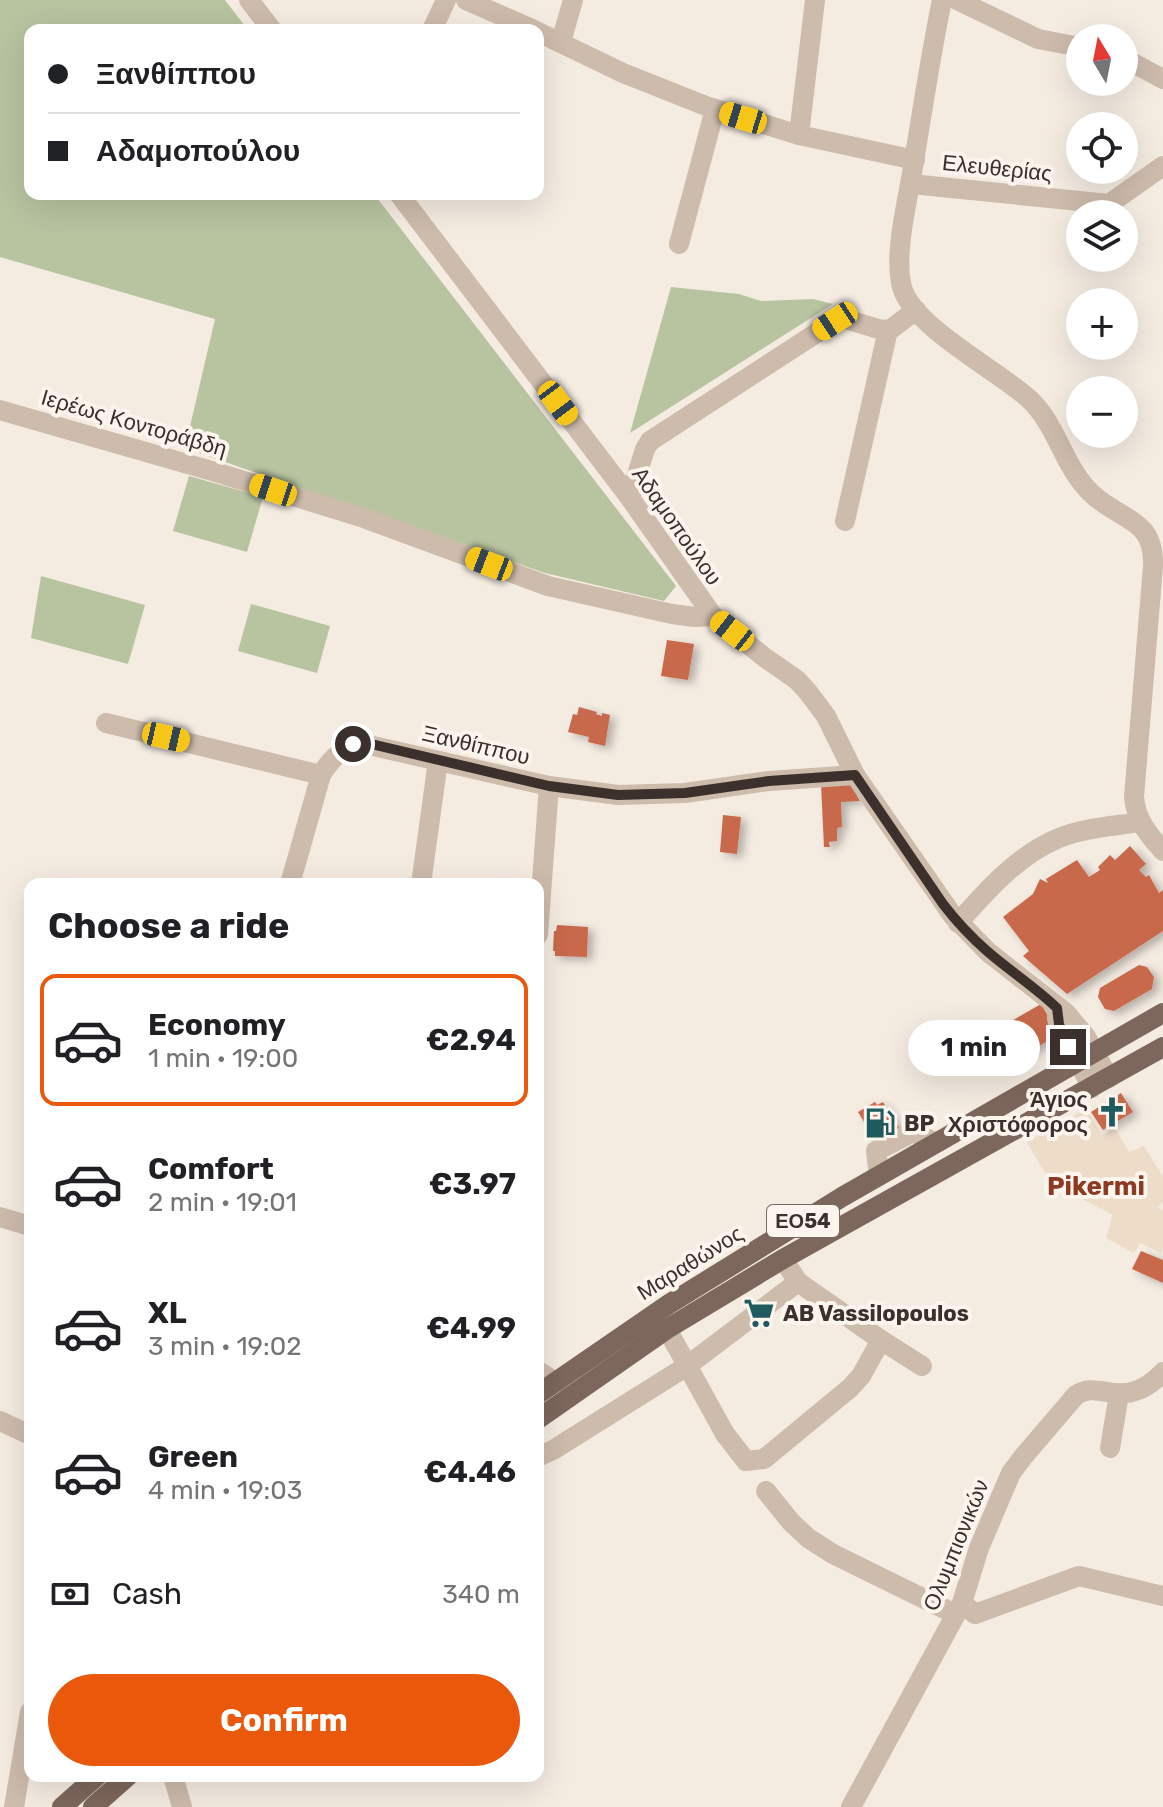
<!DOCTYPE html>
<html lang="en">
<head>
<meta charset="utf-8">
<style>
	:root { --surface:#fff; --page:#f6f6f6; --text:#202124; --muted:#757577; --line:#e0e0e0; --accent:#ea580c }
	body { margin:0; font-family:Rubik,sans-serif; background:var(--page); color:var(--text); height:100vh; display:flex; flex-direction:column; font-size:30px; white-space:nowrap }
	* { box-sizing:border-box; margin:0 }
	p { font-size:26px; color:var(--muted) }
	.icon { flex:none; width:44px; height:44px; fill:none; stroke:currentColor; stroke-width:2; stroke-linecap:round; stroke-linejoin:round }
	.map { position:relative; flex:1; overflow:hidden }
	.details { position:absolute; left:24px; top:878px; width:520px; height:904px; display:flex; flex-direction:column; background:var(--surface); border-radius:16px; box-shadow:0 8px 32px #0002 }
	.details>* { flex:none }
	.guide { position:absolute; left:24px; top:24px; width:520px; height:176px; border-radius:16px; box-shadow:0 8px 32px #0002; display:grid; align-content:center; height:176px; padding:0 24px; background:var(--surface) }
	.needle { width:52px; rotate:350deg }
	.buttons { position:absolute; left:1066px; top:24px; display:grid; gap:16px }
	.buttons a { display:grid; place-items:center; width:72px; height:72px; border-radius:50%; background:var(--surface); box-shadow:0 8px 32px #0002; font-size:40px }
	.end { position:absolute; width:36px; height:36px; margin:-18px; border:10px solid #3b302b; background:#fff; box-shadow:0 0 0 4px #fff }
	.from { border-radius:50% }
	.bubble { position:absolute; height:56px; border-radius:28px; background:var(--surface); box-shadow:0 8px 32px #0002; font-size:26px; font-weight:700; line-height:56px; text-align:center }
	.car { position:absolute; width:24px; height:48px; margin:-24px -12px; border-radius:10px; box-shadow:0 0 6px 2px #0007; background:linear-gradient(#f5c518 24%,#345 0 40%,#f5c518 0 76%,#345 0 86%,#f5c518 0) }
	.guide b { display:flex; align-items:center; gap:28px; height:76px; font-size:30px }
	.guide b+b { border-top:2px solid var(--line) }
	.guide i { width:20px; height:20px; background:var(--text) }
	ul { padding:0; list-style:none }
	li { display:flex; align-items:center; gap:24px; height:132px; margin:0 16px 12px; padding:0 8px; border:4px solid transparent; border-radius:16px }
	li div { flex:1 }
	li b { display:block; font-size:30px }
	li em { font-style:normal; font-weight:700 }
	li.current { border-color:var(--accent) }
	li>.icon { width:72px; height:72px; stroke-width:1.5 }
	h2 { padding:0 24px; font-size:36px; line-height:96px }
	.pay { display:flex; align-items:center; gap:20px; height:88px; padding:0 24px; font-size:30px }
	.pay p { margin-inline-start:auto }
	.action { display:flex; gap:16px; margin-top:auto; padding:16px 24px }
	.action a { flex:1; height:92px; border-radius:48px; background:var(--accent); color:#fff; font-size:32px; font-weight:700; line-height:92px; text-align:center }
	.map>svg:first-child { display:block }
	.green { fill:#b8c4a0 }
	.plaza { fill:#ecdcc8 }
	.building { fill:#c8694b; filter:url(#shadow) }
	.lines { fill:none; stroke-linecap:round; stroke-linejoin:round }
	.minor { stroke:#cdbbac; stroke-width:20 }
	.major { stroke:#7d675c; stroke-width:20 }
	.route { stroke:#3b302b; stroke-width:10 }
	.labels { text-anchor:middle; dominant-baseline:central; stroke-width:8; stroke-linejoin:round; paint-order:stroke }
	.shield { fill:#fbf5ee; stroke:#756b66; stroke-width:2 }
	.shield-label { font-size:20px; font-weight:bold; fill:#3b302b }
	.street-label { font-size:22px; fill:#3b302b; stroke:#fbf5ee }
	.poi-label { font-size:22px; font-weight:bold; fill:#3b302b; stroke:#fbf5ee; text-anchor:start }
	.quarter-label { font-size:26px; font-weight:bold; fill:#8c3b22; stroke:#fbf5ee }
</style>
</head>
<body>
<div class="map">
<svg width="1163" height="1807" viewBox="0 0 1163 1807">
	<defs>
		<filter id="shadow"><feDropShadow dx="5.5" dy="3.5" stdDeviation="4" flood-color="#0004"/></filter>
	</defs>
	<rect width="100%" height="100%" fill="#f4ebe1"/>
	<g class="green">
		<path d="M0,0H225L248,30H30V194H374L676,586L664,601L545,573L185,448L215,319L0,257Z"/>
		<path d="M671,287L739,294L761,301L813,299L833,304L630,433Z"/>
		<path d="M189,476L263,497L247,552L173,531Z"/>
		<path d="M41,576L145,605L128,664L31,638Z"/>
		<path d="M251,604L330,626L317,673L238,651Z"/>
	</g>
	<path class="plaza" d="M1086,1109L1102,1135L1115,1128L1129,1152L1144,1146L1163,1177V1202L1157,1207L1163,1210V1248L1161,1253L1140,1243L1134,1253L1106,1238L1113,1215L1051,1183L1027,1142Z"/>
	<g class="building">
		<path d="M667,640L694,644L688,680L661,676Z"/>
		<path d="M579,707L597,712L596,714L602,716V713L610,715L605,746L588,742L589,737L568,732L573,714L577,715Z"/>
		<path d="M849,782L860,801L841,802L842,827L837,828V841L829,842L830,847H824L821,784Z"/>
		<path d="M723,815L741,817L737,854L720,852Z"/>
		<path d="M1130,846L1146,864L1139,870L1146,877L1149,875L1159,893L1163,890V931L1067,994L1023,956L1029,951L1003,917L1033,894L1040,879L1048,883L1046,879L1077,860L1089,877L1100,870L1098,867L1110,855L1115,860Z"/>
		<path d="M557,925L588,927L587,957L555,956V951H553L554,931H556Z"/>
		<path d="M1139,965L1147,967L1154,977L1152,989L1114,1011L1105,1009L1098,997L1100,988Z"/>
		<path d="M1041,1004L1059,1034L1019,1058L1001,1027Z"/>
		<path d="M1121,1093L1133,1112L1103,1130L1091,1112Z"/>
		<path d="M875,1102L877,1105L883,1102L903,1134L880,1148L858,1112Z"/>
		<path d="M1141,1251L1163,1260V1283L1132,1269Z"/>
	</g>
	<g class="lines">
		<g class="minor">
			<path d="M249,0L272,30"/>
			<path d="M466,0L534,30"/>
			<path d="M942,0C931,53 923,107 914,161C909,196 893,253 902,287C912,326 997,370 1028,398C1057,424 1063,466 1091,493C1120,521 1155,518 1153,566L1134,797C1136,820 1148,834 1163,851"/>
			<path d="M957,0L1038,39L1080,47"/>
			<path d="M432,30L446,0"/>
			<path d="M538,32L623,73L706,106L799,135L915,160"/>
			<path d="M561,42L573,0"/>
			<path d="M1124,58L1163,79"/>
			<path d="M799,135L815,0"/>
			<path d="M911,184L1109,204L1163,166"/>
			<path d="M399,194L630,498L713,616L764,657L797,680L808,692L826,716L855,775L953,916L988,952L1066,1013L1086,1037L1109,1078"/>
			<path d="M679,244L715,109"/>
			<path d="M0,410L212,471L364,518L548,586L672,614L695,617L713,616"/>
			<path d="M630,498L645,449L650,441L835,321L845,319L882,330L891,329L916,310"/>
			<path d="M845,521L888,330"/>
			<path d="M106,723L321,775"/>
			<path d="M290,884L321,775C330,760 343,747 360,743L549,786L618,795L685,793L769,781L855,775"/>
			<path d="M421,884L438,761"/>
			<path d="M958,923C987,890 1018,855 1059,838C1082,828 1115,826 1140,822"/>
			<path d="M538,935L549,786"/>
			<path d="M1057,1008V1019L1061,1029L1092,1088"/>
			<path d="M879,1176L876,1151L913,1132L936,1143"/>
			<path d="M0,1217L30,1226"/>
			<path d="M667,1329L725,1434L746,1461L764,1459L850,1388L861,1376L881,1340L798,1282L783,1259"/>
			<path d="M881,1340L922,1366"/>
			<path d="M538,1371L556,1382"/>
			<path d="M0,1421L30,1435"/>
			<path d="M1110,1448L1119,1394"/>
			<path d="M538,1457L553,1450L687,1366L798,1282"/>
			<path d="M766,1491L791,1522L808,1538L833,1554L955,1614"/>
			<path d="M962,1603L975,1614L1079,1576L1163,1596"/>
			<path d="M173,1776L182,1807"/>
			<path d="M14,1807L30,1712"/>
			<path d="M851,1807L962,1603L979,1548L1011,1473L1023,1457L1076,1395C1089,1386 1101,1392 1116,1393C1135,1395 1150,1386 1163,1372"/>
		</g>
		<g class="major">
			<path d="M538,1394L669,1304L842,1197L1163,1013"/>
			<path d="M538,1419L667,1329L783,1259L1163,1047"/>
			<path d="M62,1807L97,1776"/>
			<path d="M93,1807L128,1776"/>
		</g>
	</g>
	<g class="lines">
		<path class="route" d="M353,744L367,743L549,786L618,795L685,793L769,781L855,775L943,904C956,921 971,937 987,951C1010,971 1035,987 1057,1008L1059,1024L1068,1047"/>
	</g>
	<defs>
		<g id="church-bare" transform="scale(2.4)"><path d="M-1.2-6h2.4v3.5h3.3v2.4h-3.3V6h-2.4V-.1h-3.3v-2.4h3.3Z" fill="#1f5a5e" stroke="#fbf5ee" stroke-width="2.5" paint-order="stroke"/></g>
		<g id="fuel-bare" transform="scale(2.4)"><path d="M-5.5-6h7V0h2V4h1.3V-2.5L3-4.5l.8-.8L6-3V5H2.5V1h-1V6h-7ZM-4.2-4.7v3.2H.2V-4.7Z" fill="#1f5a5e" stroke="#fbf5ee" stroke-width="2.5" paint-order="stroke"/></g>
		<g id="supermarket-bare" transform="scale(2.4)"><path d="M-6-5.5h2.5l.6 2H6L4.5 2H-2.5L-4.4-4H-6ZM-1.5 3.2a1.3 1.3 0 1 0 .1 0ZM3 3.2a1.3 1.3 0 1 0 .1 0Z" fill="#1f5a5e" stroke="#fbf5ee" stroke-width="2.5" paint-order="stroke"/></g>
	</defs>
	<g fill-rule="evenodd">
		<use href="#church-bare" x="1112" y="1112"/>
		<use href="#fuel-bare" x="880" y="1123"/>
		<use href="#supermarket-bare" x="759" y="1313"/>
	</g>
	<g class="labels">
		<rect class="shield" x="767" y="1205" width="72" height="32" rx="6"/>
		<g class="shield-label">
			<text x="803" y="1221">ΕΟ54</text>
		</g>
		<g class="street-label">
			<text transform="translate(997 168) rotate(6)">Ελευθερίας</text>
			<text transform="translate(134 423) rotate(16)">Ιερέως Κοντοράβδη</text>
			<text transform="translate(677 526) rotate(55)">Αδαμοπούλου</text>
			<text transform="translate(476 745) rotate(13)">Ξανθίππου</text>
			<text transform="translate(690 1263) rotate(-32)">Μαραθώνος</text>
			<text transform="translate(956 1545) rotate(-68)">Ολυμπιονικών</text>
		</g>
		<g class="poi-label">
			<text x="1088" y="1099" text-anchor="end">Άγιος<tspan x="1088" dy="25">Χριστόφορος</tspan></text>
			<text x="904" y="1123">BP</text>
			<text x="783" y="1313">AB Vassilopoulos</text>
		</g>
		<g class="quarter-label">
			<text x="1096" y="1186">Pikermi</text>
		</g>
	</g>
</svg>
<div class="buttons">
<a><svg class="needle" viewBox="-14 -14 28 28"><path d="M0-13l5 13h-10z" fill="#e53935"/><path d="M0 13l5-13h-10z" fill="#757577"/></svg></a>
<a><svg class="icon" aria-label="locate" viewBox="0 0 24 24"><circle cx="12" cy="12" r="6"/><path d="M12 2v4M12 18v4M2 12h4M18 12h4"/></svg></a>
<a><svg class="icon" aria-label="layers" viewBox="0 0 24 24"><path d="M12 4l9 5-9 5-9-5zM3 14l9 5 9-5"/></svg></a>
<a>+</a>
<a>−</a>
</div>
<i class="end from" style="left:353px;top:744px"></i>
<i class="end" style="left:1068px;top:1047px"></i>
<div class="bubble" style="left:908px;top:1020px;width:132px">1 min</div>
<i class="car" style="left:743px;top:118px;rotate:287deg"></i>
<i class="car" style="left:835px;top:321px;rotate:237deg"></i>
<i class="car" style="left:558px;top:403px;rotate:143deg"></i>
<i class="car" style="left:273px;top:490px;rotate:288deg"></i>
<i class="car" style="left:489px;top:564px;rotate:291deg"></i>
<i class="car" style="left:732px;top:631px;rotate:308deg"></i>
<i class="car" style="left:166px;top:737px;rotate:103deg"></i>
<div class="guide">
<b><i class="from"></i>Ξανθίππου</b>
<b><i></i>Αδαμοπούλου</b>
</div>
<section class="details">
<h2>Choose a ride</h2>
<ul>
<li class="current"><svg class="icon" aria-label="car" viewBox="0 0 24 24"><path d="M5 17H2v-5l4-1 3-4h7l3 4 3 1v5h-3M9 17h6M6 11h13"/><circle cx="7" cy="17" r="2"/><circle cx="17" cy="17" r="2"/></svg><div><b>Economy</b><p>1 min · 19:00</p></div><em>€2.94</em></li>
<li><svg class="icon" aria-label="car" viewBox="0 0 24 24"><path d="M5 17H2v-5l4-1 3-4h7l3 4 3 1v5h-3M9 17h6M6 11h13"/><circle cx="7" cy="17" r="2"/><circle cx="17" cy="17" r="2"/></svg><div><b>Comfort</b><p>2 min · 19:01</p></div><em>€3.97</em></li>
<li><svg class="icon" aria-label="car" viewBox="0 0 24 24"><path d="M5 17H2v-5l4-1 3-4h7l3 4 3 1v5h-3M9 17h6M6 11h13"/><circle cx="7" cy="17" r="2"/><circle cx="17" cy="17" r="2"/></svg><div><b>XL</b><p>3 min · 19:02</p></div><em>€4.99</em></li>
<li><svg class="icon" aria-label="car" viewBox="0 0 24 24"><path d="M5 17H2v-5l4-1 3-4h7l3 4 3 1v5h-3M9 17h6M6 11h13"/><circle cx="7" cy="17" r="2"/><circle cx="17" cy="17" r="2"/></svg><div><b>Green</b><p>4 min · 19:03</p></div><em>€4.46</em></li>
</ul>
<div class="pay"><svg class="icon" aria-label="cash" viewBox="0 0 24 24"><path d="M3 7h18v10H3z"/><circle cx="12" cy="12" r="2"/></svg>Cash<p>340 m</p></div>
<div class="action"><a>Confirm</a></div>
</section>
</div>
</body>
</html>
